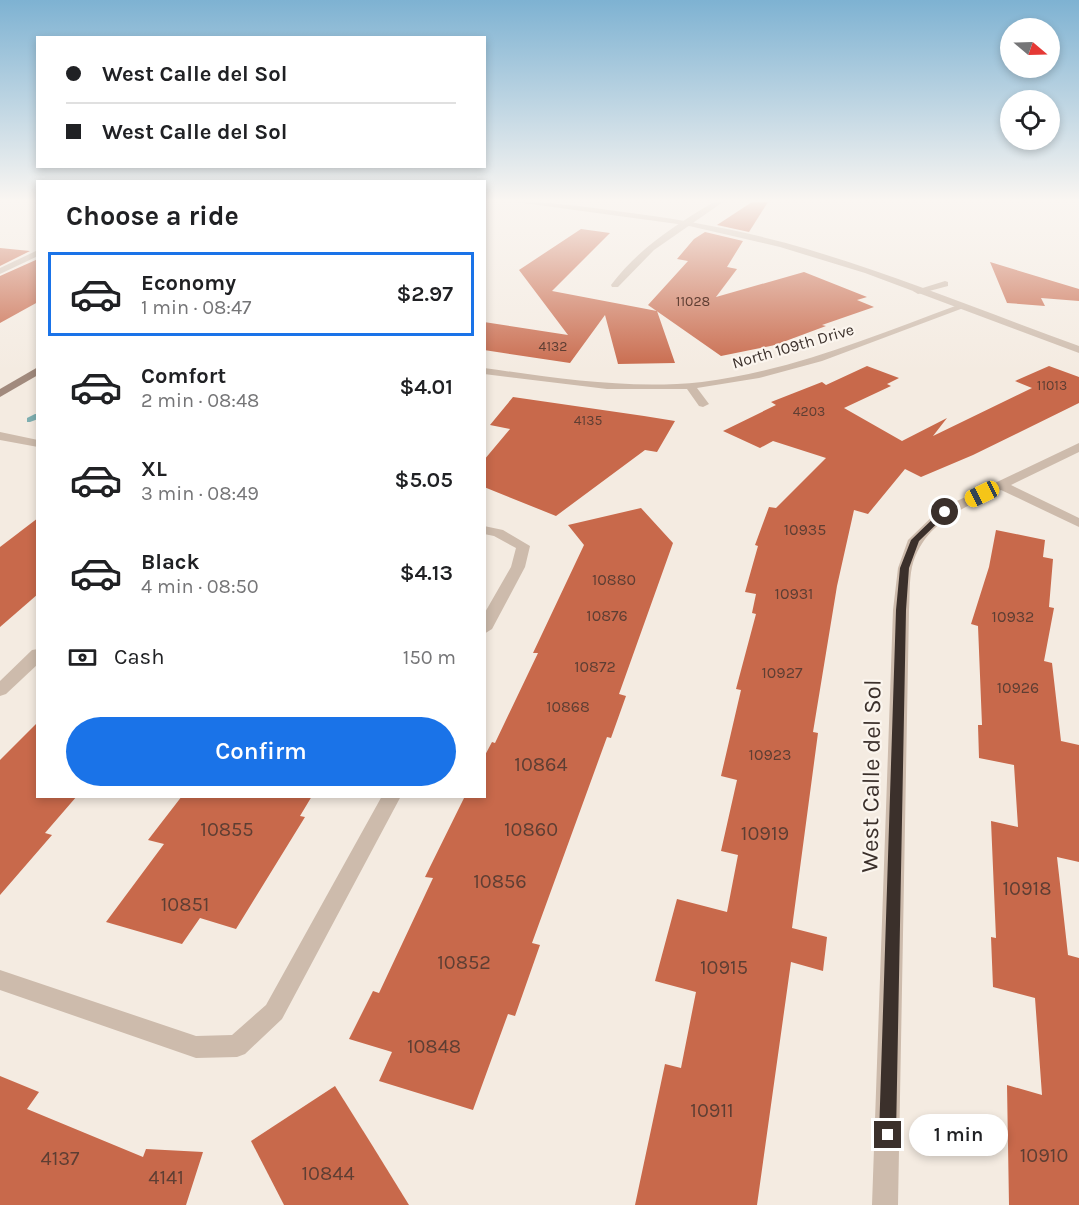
<!DOCTYPE html>
<html lang="en">
<head>
<meta charset="utf-8">
<style>
	:root { --surface:#fff; --page:#f6f6f6; --text:#202124; --muted:#757577; --line:#e0e0e0; --accent:#1a73e8 }
	body { margin:0; font-family:Karla,sans-serif; background:var(--page); color:var(--text); height:100vh; display:flex; flex-direction:column; font-size:22px; white-space:nowrap }
	* { box-sizing:border-box; margin:0 }
	p { font-size:20px; color:var(--muted) }
	.icon { flex:none; width:33px; height:33px; fill:none; stroke:currentColor; stroke-width:2; stroke-linecap:round; stroke-linejoin:round }
	.map { position:relative; flex:1; overflow:hidden }
	.drawer { position:absolute; left:36px; top:180px; width:450px; height:618px; display:flex; flex-direction:column; background:var(--surface); border-radius:0px; box-shadow:0 3px 9px #0003 }
	.drawer>* { flex:none }
	.banner { position:absolute; left:36px; top:36px; width:450px; height:132px; border-radius:0px; box-shadow:0 3px 9px #0003; display:grid; align-content:center; height:132px; padding:0 30px; background:var(--surface) }
	.needle { width:39px; rotate:109deg }
	.controls { position:absolute; left:1000px; top:18px; display:grid; gap:12px }
	.controls a { display:grid; place-items:center; width:60px; height:60px; border-radius:50%; background:var(--surface); box-shadow:0 3px 9px #0003; font-size:30px }
	.end { position:absolute; width:27px; height:27px; margin:-14px; border:8px solid #3b302b; background:#fff; box-shadow:0 0 0 3px #fff }
	.from { border-radius:50% }
	.bubble { position:absolute; height:42px; border-radius:21px; background:var(--surface); box-shadow:0 3px 9px #0003; font-size:20px; font-weight:600; line-height:42px; text-align:center }
	.car { position:absolute; width:18px; height:36px; margin:-18px -9px; border-radius:8px; box-shadow:0 0 4px 2px #0007; background:linear-gradient(#f5c518 24%,#345 0 40%,#f5c518 0 76%,#345 0 86%,#f5c518 0) }
	.banner b { display:flex; align-items:center; gap:21px; height:57px; font-size:22px }
	.banner b+b { border-top:2px solid var(--line) }
	.banner i { width:15px; height:15px; background:var(--text) }
	ul { padding:0; list-style:none }
	li { display:flex; align-items:center; gap:18px; height:84px; margin:0 12px 9px; padding:0 18px; border:3px solid transparent; border-radius:0px }
	li div { flex:1 }
	li b { display:block; font-size:22px }
	li em { font-style:normal; font-weight:600 }
	li.current { border-color:var(--accent) }
	li>.icon { width:54px; height:54px; stroke-width:1.5 }
	h2 { padding:0 30px; font-size:27px; line-height:72px }
	.pay { display:flex; align-items:center; gap:15px; height:66px; padding:0 30px; font-size:22px }
	.pay p { margin-inline-start:auto }
	.cta { display:flex; gap:12px; margin-top:auto; padding:12px 30px }
	.cta a { flex:1; height:69px; border-radius:36px; background:var(--accent); color:#fff; font-size:24px; font-weight:600; line-height:69px; text-align:center }
	.map>svg:first-child { display:block }
	.lines { fill:none; stroke-linecap:round; stroke-linejoin:round }
	.stream { fill:#7fb0b2; fill-rule:evenodd }
	.building { fill:#c8694b }
	.minor { fill:#cdbbac; fill-rule:evenodd }
	.tertiary { fill:#cdbbac; fill-rule:evenodd }
	.secondary { fill:#a18a7d; fill-rule:evenodd }
	.route { fill:#3b302b }
	.labels { text-anchor:middle; dominant-baseline:central; stroke-width:4.5; stroke-linejoin:round; paint-order:stroke }
	.far-number-label { font-size:14px; fill:#5e3e33 }
	.far-street-label { font-size:16px; fill:#3b302b; stroke:#fbf5ee }
	.number-label { font-size:16px; fill:#5e3e33 }
	.near-number-label { font-size:20px; fill:#5e3e33 }
	.near-street-label { font-size:24px; fill:#3b302b; stroke:#fbf5ee }
</style>
</head>
<body>
<div class="map">
<svg width="1079" height="1205" viewBox="0 0 1079 1205">
	<rect width="100%" height="100%" fill="#f4ebe1"/>
	<g class="lines">
		<path class="stream" d="M35,414H38V419L30,422H27V418Z"/>
	</g>
	<g class="building">
		<path d="M752,202H768L749,232L717,225Z"/>
		<path d="M581,229L610,233L552,291L657,311L675,363L618,364L605,315L570,363L484,350V322L568,335L519,270Z"/>
		<path d="M705,232L743,241L727,267L737,269L716,297L804,272L867,297L857,300L874,307L822,325L826,326L775,345L721,356L648,305L688,261L677,259L694,239Z"/>
		<path d="M0,248L30,251L0,266Z"/>
		<path d="M38,259V302L0,323V276Z"/>
		<path d="M990,262L1079,289V301L1041,298L1045,306L1007,303Z"/>
		<path d="M867,366L899,378L887,384L891,386L844,408L902,441L947,418L933,436L1032,388L1015,381L1049,366L1079,377V403L973,455L921,477L905,469L868,514L854,510L837,586L813,732L818,733L792,928L827,937L823,971L791,962L757,1205H635L665,1064L681,1068L696,992L655,981L677,899L727,912L738,855L721,851L737,780L721,776L741,690L736,689L756,614L752,613L756,594L745,592L758,546L755,545L769,507L776,508L826,458L773,441L760,448L723,431L776,405L771,402L822,382L826,385Z"/>
		<path d="M513,397L644,416L675,421L657,452L645,450L556,516L484,487V460L510,429L490,425Z"/>
		<path d="M641,508L673,543L619,694L626,696L611,738L607,737L532,943L540,945L515,1016L508,1014L473,1110L379,1081L392,1052L349,1039L373,991L379,993L433,878L425,877L465,796H484V757L492,742L495,743L538,653H533L584,545L568,525Z"/>
		<path d="M38,518V594L0,627V547Z"/>
		<path d="M996,530L1045,540L1043,557L1053,559L1049,607L1054,608L1044,661L1052,663L1061,741L1079,745V862L1057,857L1068,955L1079,958V1205H1009L1007,1085L1042,1095L1035,998L993,987L991,937L996,938L991,821L1018,827L1014,765L979,758L978,725H982L978,626L971,624L989,567Z"/>
		<path d="M38,722V796H77L45,833L52,835L0,895V760Z"/>
		<path d="M182,796H312L300,816L305,817L236,929L200,918L182,944L106,922L164,844L148,840Z"/>
		<path d="M0,1076L39,1092L27,1109L143,1157L146,1149L203,1152L186,1205H0Z"/>
		<path d="M335,1086L372,1145L409,1205H284L251,1141Z"/>
	</g>
	<g class="lines">
		<g class="minor">
			<path d="M33,202H38V205Z"/>
			<path d="M714,202H723L654,250L618,287H612L611,285C638,249 675,225 714,202Z"/>
			<path d="M38,250V256L0,274V268Z"/>
			<path d="M945,281L948,282V286L918,294L913,291Z"/>
			<path d="M958,305L966,307L822,361L759,378L697,388L709,404L703,407L699,406L687,389H607L484,374V368C556,378 629,390 702,382C791,371 874,336 958,305Z"/>
			<path d="M0,432L38,440V447L0,440Z"/>
			<path d="M1079,443V452L1011,485L1079,518V527L1001,490C963,508 923,523 912,567C909,581 910,596 909,610L898,1205H872L893,610L898,568L908,540L940,509Z"/>
			<path d="M484,526L503,530L530,546L525,567L492,629L484,634V614L511,567L516,548L494,536L484,534Z"/>
			<path d="M38,649V664L6,694L0,696V681L32,650Z"/>
			<path d="M382,796H401L282,1019L245,1054L237,1057L196,1058L0,990V970L196,1036L232,1035L266,1005Z"/>
		</g>
		<path class="tertiary" d="M516,202C549,202 582,206 616,211C673,218 730,228 786,243C886,271 982,311 1079,346V353L865,273L780,247L685,225Z"/>
		<path class="secondary" d="M38,367V375L0,397V389Z"/>
	</g>
	<linearGradient id="sky" x2="0" y2="1"><stop stop-color="#7eb2d2"/><stop offset="0.54" stop-color="#faf6f2"/><stop offset="1" stop-color="#faf6f2" stop-opacity="0"/></linearGradient>
	<rect width="1079" height="371" fill="url(#sky)"/>
	<path class="route" d="M942,510L949,512L919,541L909,568L906,610L896,1135L893,1141L888,1143L882,1141L879,1135L896,610L900,568L911,540Z"/>
	<g class="labels">
		<g class="far-number-label">
			<text x="693" y="301">11028</text>
			<text x="553" y="346">4132</text>
			<text x="1052" y="385">11013</text>
			<text x="809" y="411">4203</text>
			<text x="588" y="420">4135</text>
		</g>
		<g class="far-street-label">
			<text transform="translate(793 346) rotate(-16)">North 109th Drive</text>
		</g>
		<g class="number-label">
			<text x="805" y="529">10935</text>
			<text x="614" y="579">10880</text>
			<text x="794" y="593">10931</text>
			<text x="607" y="615">10876</text>
			<text x="1013" y="616">10932</text>
			<text x="595" y="666">10872</text>
			<text x="782" y="672">10927</text>
			<text x="1018" y="687">10926</text>
			<text x="568" y="706">10868</text>
			<text x="770" y="754">10923</text>
		</g>
		<g class="near-number-label">
			<text x="541" y="764">10864</text>
			<text x="227" y="829">10855</text>
			<text x="531" y="829">10860</text>
			<text x="765" y="833">10919</text>
			<text x="500" y="881">10856</text>
			<text x="1027" y="888">10918</text>
			<text x="185" y="904">10851</text>
			<text x="464" y="962">10852</text>
			<text x="724" y="967">10915</text>
			<text x="434" y="1046">10848</text>
			<text x="712" y="1110">10911</text>
			<text x="1044" y="1155">10910</text>
			<text x="60" y="1158">4137</text>
			<text x="328" y="1173">10844</text>
			<text x="166" y="1177">4141</text>
		</g>
		<g class="near-street-label">
			<text transform="translate(871 776) rotate(-89)">West Calle del Sol</text>
		</g>
	</g>
</svg>
<div class="controls">
<a><svg class="needle" viewBox="-14 -14 28 28"><path d="M0-13l5 13h-10z" fill="#e53935"/><path d="M0 13l5-13h-10z" fill="#757577"/></svg></a>
<a><svg class="icon" aria-label="locate" viewBox="0 0 24 24"><circle cx="12" cy="12" r="6"/><path d="M12 2v4M12 18v4M2 12h4M18 12h4"/></svg></a>
</div>
<i class="end from" style="left:945px;top:512px"></i>
<i class="end" style="left:888px;top:1135px"></i>
<div class="bubble" style="left:909px;top:1114px;width:99px">1 min</div>
<i class="car" style="left:982px;top:494px;rotate:244deg"></i>
<div class="banner">
<b><i class="from"></i>West Calle del Sol</b>
<b><i></i>West Calle del Sol</b>
</div>
<section class="drawer">
<h2>Choose a ride</h2>
<ul>
<li class="current"><svg class="icon" aria-label="car" viewBox="0 0 24 24"><path d="M5 17H2v-5l4-1 3-4h7l3 4 3 1v5h-3M9 17h6M6 11h13"/><circle cx="7" cy="17" r="2"/><circle cx="17" cy="17" r="2"/></svg><div><b>Economy</b><p>1 min · 08:47</p></div><em>$2.97</em></li>
<li><svg class="icon" aria-label="car" viewBox="0 0 24 24"><path d="M5 17H2v-5l4-1 3-4h7l3 4 3 1v5h-3M9 17h6M6 11h13"/><circle cx="7" cy="17" r="2"/><circle cx="17" cy="17" r="2"/></svg><div><b>Comfort</b><p>2 min · 08:48</p></div><em>$4.01</em></li>
<li><svg class="icon" aria-label="car" viewBox="0 0 24 24"><path d="M5 17H2v-5l4-1 3-4h7l3 4 3 1v5h-3M9 17h6M6 11h13"/><circle cx="7" cy="17" r="2"/><circle cx="17" cy="17" r="2"/></svg><div><b>XL</b><p>3 min · 08:49</p></div><em>$5.05</em></li>
<li><svg class="icon" aria-label="car" viewBox="0 0 24 24"><path d="M5 17H2v-5l4-1 3-4h7l3 4 3 1v5h-3M9 17h6M6 11h13"/><circle cx="7" cy="17" r="2"/><circle cx="17" cy="17" r="2"/></svg><div><b>Black</b><p>4 min · 08:50</p></div><em>$4.13</em></li>
</ul>
<div class="pay"><svg class="icon" aria-label="cash" viewBox="0 0 24 24"><path d="M3 7h18v10H3z"/><circle cx="12" cy="12" r="2"/></svg>Cash<p>150 m</p></div>
<div class="cta"><a>Confirm</a></div>
</section>
</div>
</body>
</html>
